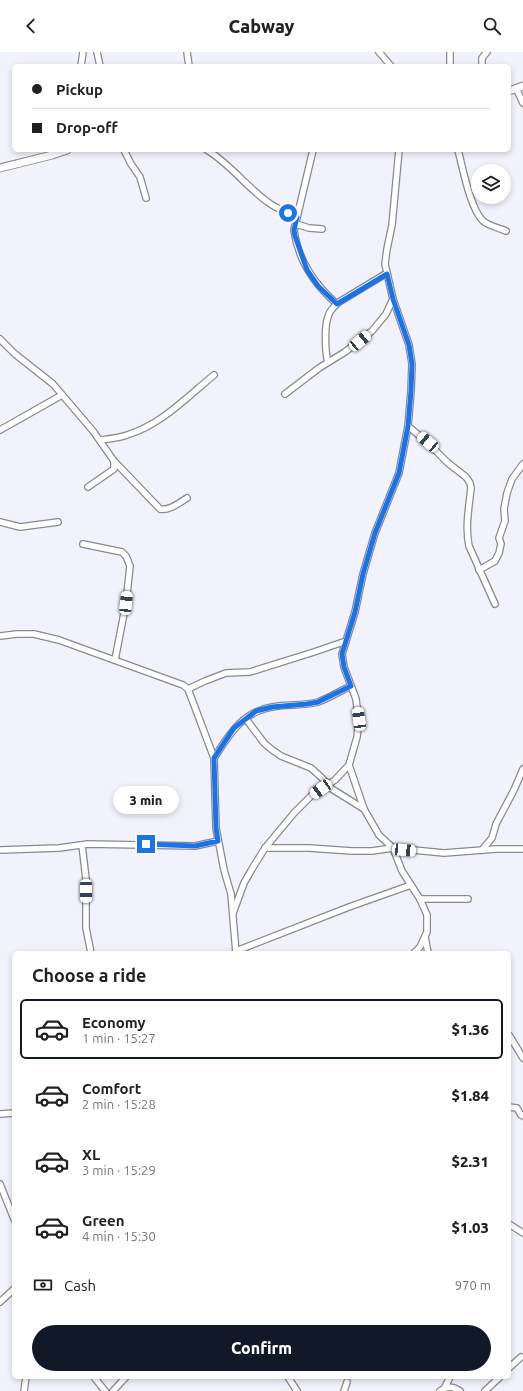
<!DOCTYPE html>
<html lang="en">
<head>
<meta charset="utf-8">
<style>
	:root { --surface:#fff; --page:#f6f6f6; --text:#202124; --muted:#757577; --line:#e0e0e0; --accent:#111827 }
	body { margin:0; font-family:Ubuntu,sans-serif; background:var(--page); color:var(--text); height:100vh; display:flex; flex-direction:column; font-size:15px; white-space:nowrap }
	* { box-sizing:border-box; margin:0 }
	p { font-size:13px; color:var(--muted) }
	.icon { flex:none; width:22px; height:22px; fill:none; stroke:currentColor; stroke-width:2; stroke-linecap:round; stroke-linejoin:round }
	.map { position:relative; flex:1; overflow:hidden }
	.panel { position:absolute; left:12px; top:899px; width:499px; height:428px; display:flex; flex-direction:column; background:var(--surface); border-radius:6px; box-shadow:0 2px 6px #0003 }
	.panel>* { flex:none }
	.guide { position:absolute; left:12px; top:12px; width:499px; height:88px; border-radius:6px; box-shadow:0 2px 6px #0003; display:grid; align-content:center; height:88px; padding:0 20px; background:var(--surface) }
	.tools { position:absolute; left:471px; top:112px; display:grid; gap:8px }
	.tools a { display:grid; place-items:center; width:40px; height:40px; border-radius:50%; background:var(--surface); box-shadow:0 2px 6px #0003; font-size:20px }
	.end { position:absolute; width:18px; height:18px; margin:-9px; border:5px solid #1a73e8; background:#fff; box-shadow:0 0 0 2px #fff }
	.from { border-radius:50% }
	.bubble { position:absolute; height:28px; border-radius:14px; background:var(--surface); box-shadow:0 2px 6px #0003; font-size:13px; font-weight:800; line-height:28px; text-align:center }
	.car { position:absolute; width:12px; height:24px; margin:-12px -6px; border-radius:5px; box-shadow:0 0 3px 1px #0007; background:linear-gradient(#fff 24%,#345 0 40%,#fff 0 76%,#345 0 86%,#fff 0) }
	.guide b { display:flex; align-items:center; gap:14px; height:38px; font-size:15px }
	.guide b+b { border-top:1px solid var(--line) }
	.guide i { width:10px; height:10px; background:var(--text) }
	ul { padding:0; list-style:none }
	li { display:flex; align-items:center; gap:12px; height:60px; margin:0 8px 6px; padding:0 12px; border:2px solid transparent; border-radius:6px }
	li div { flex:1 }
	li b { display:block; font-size:15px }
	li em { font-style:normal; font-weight:800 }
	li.current { border-color:var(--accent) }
	li>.icon { width:36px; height:36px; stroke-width:1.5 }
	h2 { padding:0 20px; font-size:18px; line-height:48px }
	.pay { display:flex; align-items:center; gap:10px; height:44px; padding:0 20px; font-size:15px }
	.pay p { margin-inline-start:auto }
	.button { display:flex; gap:8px; margin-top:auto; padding:8px 20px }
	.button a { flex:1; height:46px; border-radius:24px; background:var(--accent); color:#fff; font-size:16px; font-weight:800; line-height:46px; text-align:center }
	header { display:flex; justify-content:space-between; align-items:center; height:52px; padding:0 20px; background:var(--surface); font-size:18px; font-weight:800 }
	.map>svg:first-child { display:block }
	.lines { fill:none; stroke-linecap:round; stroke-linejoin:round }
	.minor-casing { stroke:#888993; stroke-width:8 }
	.tertiary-casing { stroke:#888993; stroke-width:9 }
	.minor { stroke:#fff; stroke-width:5.5 }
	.tertiary { stroke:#fff; stroke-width:7 }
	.route { stroke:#1a73e8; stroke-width:5 }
</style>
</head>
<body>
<header><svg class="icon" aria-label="back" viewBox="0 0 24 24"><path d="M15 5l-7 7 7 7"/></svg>Cabway<svg class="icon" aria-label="search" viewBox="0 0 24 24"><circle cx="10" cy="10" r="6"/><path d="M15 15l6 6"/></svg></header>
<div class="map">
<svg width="523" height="1339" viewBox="0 0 523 1339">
	<rect width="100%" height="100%" fill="#f1f2fc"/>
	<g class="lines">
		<g class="minor-casing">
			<g id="minor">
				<path d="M97,0L100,14"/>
				<path d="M187,0L189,14"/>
				<path d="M379,0L391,14"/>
				<path d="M81,14L83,0"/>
				<path d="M450,14V0"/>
				<path d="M482,14V6L487,0"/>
				<path d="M516,36L523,51"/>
				<path d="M124,98L131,112L140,125L146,146"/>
				<path d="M207,98C230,112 244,132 265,148C274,156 286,160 297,165"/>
				<path d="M313,98L294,178C298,208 314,232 337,252"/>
				<path d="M458,98C463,117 470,156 483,169C489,174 499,176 506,179"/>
				<path d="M296,172L309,176L322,177"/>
				<path d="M0,287L15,302L53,332L93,379L114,409V417L88,435"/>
				<path d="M328,310C325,300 324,272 329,262C331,257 335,254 339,250L387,221"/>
				<path d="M285,342L319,316L345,300L372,279L386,262L393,247"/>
				<path d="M408,374L428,391L448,411L466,425L470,431L471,436C469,455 465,475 469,494L495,552"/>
				<path d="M0,378L62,343"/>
				<path d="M100,388C109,387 119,386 127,383C162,372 187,345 214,323"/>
				<path d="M114,409L160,457C169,459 179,451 187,446"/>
				<path d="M0,470L20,475L58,470"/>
				<path d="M83,492L122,500L126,504L130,514L126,551L115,608"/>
				<path d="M479,518L495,509L499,501L501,492L499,486L505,469L504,457L507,441L512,427L523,412"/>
				<path d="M0,584L17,582H34L59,588L183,633L188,637L214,706L216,776L224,818L231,842L236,901"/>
				<path d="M188,637L205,629L226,621L250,620L314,600L346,589"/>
				<path d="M246,667L264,691L271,697L281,704L311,716L321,725L332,737L364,757"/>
				<path d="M214,706C229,683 242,660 272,655C287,652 303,654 318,650C329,646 340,639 351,634"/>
				<path d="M349,713L364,757L379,783L393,796L402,819L420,847L427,863V880L420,895L414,901"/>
				<path d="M82,793L86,827V876L91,901"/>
				<path d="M265,796H309L352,799H372L393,796L444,801L496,797H523"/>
				<path d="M0,798L59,796L88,792L195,794L218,789"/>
				<path d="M482,798L492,786L496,772L514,738L523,717"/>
				<path d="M420,847H468"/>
				<path d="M233,861L244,831L252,817L265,796L294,761L313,742L335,728L349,713L357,685L359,667L357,655L356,647L344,615L342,602L355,560L363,522L375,481L399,421L408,374L411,339L412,312L409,293L393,247L385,212L387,197L392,173L399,98"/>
				<path d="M425,885L428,901"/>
				<path d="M236,899L349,855L411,833"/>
				<path d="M509,983L523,1006"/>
				<path d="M509,1055L517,1056L521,1063L523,1064"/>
				<path d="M0,1062L14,1061"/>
				<path d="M0,1132L14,1167"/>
				<path d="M509,1172L523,1181"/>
				<path d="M0,1250L14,1237"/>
				<path d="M509,1316L521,1305"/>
				<path d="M94,1325L105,1339"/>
				<path d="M288,1325L297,1339"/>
				<path d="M445,1335L450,1325"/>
				<path d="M24,1339L26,1325"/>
				<path d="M113,1339L126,1325"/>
				<path d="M344,1339L347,1330"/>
				<path d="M440,1339C447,1334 452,1334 460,1339"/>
				<path d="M485,1339L500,1325"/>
			</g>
		</g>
		<g class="tertiary-casing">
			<g id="tertiary">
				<path d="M509,39L523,34"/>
				<path d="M0,116L52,103L67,98"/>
			</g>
		</g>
		<use href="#minor" class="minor"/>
		<use href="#tertiary" class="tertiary"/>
	</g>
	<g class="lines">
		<path class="route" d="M146,792L195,794L218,789L216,776L214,706L234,676L256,659L272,655L307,652L318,650L351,634L344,615L342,602L355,560L363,522L375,481L399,421L408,374L411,339L412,312L409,293L393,247L387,222L337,252L318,234L307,218L295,184L294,178L297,165L288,161"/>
	</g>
</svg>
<div class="tools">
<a><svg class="icon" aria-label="layers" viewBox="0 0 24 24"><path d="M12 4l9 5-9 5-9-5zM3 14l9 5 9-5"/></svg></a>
</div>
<i class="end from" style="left:288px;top:161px"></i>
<i class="end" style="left:146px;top:792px"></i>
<div class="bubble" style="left:113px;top:734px;width:66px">3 min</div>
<i class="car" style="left:360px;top:289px;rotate:50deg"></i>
<i class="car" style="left:428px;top:390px;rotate:310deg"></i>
<i class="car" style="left:126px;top:551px;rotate:6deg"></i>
<i class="car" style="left:359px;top:667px;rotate:352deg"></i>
<i class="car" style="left:321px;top:737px;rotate:235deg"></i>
<i class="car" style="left:404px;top:798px;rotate:95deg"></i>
<i class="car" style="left:86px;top:839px;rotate:180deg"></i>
<div class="guide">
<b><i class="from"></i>Pickup</b>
<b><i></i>Drop-off</b>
</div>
<section class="panel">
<h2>Choose a ride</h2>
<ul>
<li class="current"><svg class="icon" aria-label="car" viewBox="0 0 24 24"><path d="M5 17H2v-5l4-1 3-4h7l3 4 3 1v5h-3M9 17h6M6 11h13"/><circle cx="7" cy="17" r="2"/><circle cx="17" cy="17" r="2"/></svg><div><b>Economy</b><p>1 min · 15:27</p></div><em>$1.36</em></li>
<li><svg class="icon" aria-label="car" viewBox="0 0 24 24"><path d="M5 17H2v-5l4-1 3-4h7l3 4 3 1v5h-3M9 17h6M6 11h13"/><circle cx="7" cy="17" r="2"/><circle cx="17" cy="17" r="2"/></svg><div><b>Comfort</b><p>2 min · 15:28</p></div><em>$1.84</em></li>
<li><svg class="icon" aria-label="car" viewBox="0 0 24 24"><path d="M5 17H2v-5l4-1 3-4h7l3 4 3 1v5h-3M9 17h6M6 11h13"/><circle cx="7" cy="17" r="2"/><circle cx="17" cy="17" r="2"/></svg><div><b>XL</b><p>3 min · 15:29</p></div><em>$2.31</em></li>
<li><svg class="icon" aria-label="car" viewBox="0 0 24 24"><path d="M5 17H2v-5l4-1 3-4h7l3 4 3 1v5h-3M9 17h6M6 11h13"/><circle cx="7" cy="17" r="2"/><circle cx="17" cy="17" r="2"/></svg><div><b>Green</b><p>4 min · 15:30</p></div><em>$1.03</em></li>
</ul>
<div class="pay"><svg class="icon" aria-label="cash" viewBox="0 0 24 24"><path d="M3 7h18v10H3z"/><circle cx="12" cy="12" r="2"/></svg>Cash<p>970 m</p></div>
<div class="button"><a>Confirm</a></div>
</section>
</div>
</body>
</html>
